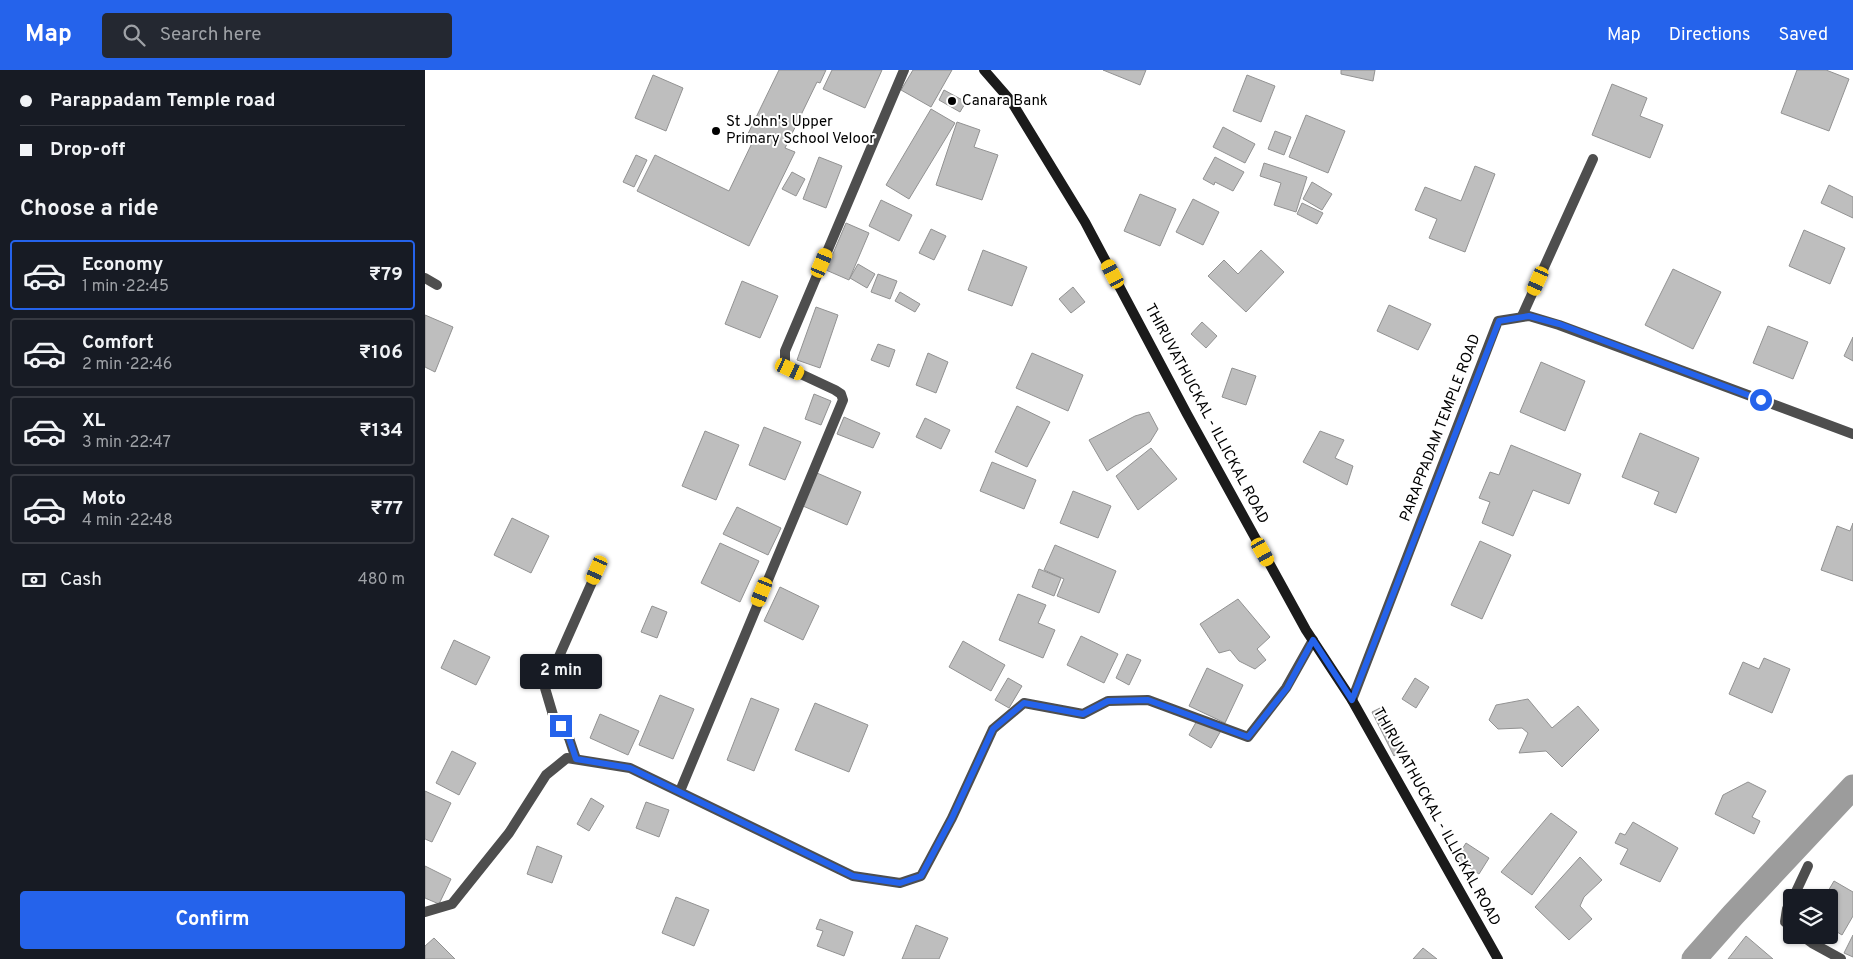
<!DOCTYPE html>
<html lang="en">
<head>
<meta charset="utf-8">
<style>
	:root { --surface:#171b24; --page:#242831; --text:#f1f3f6; --muted:#9ea1a6; --line:#363941; --accent:#2563eb }
	body { margin:0; font-family:Overpass,sans-serif; background:var(--page); color:var(--text); height:100vh; display:flex; flex-direction:column; font-size:19px; white-space:nowrap }
	* { box-sizing:border-box; margin:0 }
	p { font-size:16px; color:var(--muted) }
	.icon { flex:none; width:28px; height:28px; fill:none; stroke:currentColor; stroke-width:2; stroke-linecap:round; stroke-linejoin:round }
	.map { position:relative; flex:1; overflow:hidden }
	.details { display:flex; flex-direction:column; background:var(--surface); width:425px }
	.details>* { flex:none }
	.guide { display:grid; align-content:center; height:110px; padding:0 20px; background:var(--surface) }
	.fabs { position:absolute; left:1358px; top:819px; display:grid; gap:10px }
	.fabs a { display:grid; place-items:center; width:55px; height:55px; border-radius:5px; background:var(--surface); box-shadow:0 1px 4px #0004; font-size:25px }
	.end { position:absolute; width:22px; height:22px; margin:-11px; border:6px solid #2563eb; background:#fff; box-shadow:0 0 0 2px #fff }
	.from { border-radius:50% }
	.bubble { position:absolute; height:35px; border-radius:5px; background:var(--surface); box-shadow:0 1px 4px #0004; font-size:16px; font-weight:700; line-height:35px; text-align:center }
	.car { position:absolute; width:15px; height:30px; margin:-15px -8px; border-radius:6px; box-shadow:0 0 4px 1px #0007; background:linear-gradient(#f5c518 24%,#345 0 40%,#f5c518 0 76%,#345 0 86%,#f5c518 0) }
	.guide b { display:flex; align-items:center; gap:18px; height:48px; font-size:19px }
	.guide b+b { border-top:1px solid var(--line) }
	.guide i { width:12px; height:12px; background:var(--text) }
	ul { padding:0; list-style:none }
	li { display:flex; align-items:center; gap:15px; height:70px; margin:0 10px 8px; padding:0 10px; border:2px solid var(--line); border-radius:5px }
	li div { flex:1 }
	li b { display:block; font-size:19px }
	li em { font-style:normal; font-weight:700 }
	li.current { border-color:var(--accent) }
	li>.icon { width:45px; height:45px; stroke-width:1.5 }
	h2 { padding:0 20px; font-size:22px; line-height:60px }
	.pay { display:flex; align-items:center; gap:12px; height:55px; padding:0 20px; font-size:19px }
	.pay p { margin-inline-start:auto }
	.cta { display:flex; gap:10px; margin-top:auto; padding:10px 20px }
	.cta a { flex:1; height:58px; border-radius:5px; background:var(--accent); color:#fff; font-size:20px; font-weight:700; line-height:58px; text-align:center }
	header { display:flex; align-items:center; gap:30px; box-sizing:border-box; height:70px; padding:0 25px; background:var(--accent); color:#fff }
	header strong { font-size:24px }
	nav { display:flex; gap:28px; margin-inline-start:auto; font-size:18px }
	.search { width:350px; height:45px; background:var(--page); display:flex; align-items:center; gap:12px; box-sizing:border-box; padding:0 18px; border-radius:5px; color:var(--muted); font-size:19px }
	main { display:flex; flex:1; min-height:0 }
	.map>svg:first-child { display:block }
	.lines { fill:none; stroke-linecap:round; stroke-linejoin:round }
	.canal { stroke:#9c9c9c; stroke-width:25 }
	.building { fill:#bebebe; stroke:#929292 }
	.service { stroke:#4e4e4e; stroke-width:10 }
	.minor { stroke:#4e4e4e; stroke-width:10 }
	.secondary { stroke:#1b1b1b; stroke-width:10 }
	.route { stroke:#2563eb; stroke-width:6 }
	.poi-dot { fill:#000; stroke:#fff; stroke-width:2 }
	.labels { text-anchor:middle; dominant-baseline:central; stroke-width:4; stroke-linejoin:round; paint-order:stroke }
	.poi-label { font-size:15px; fill:#000; stroke:#fff; text-anchor:start }
	.street-label { font-size:15px; fill:#000; stroke:#fff }
</style>
</head>
<body>
<header>
<strong>Map</strong>
<div class="search"><svg class="icon" aria-label="search" viewBox="0 0 24 24"><circle cx="10" cy="10" r="6"/><path d="M15 15l6 6"/></svg>Search here</div>
<nav><a>Map</a><a>Directions</a><a>Saved</a></nav>
</header>
<main>
<section class="details">
<div class="guide">
<b><i class="from"></i>Parappadam Temple road</b>
<b><i></i>Drop-off</b>
</div>
<h2>Choose a ride</h2>
<ul>
<li class="current"><svg class="icon" aria-label="car" viewBox="0 0 24 24"><path d="M5 17H2v-5l4-1 3-4h7l3 4 3 1v5h-3M9 17h6M6 11h13"/><circle cx="7" cy="17" r="2"/><circle cx="17" cy="17" r="2"/></svg><div><b>Economy</b><p>1 min · 22:45</p></div><em>₹79</em></li>
<li><svg class="icon" aria-label="car" viewBox="0 0 24 24"><path d="M5 17H2v-5l4-1 3-4h7l3 4 3 1v5h-3M9 17h6M6 11h13"/><circle cx="7" cy="17" r="2"/><circle cx="17" cy="17" r="2"/></svg><div><b>Comfort</b><p>2 min · 22:46</p></div><em>₹106</em></li>
<li><svg class="icon" aria-label="car" viewBox="0 0 24 24"><path d="M5 17H2v-5l4-1 3-4h7l3 4 3 1v5h-3M9 17h6M6 11h13"/><circle cx="7" cy="17" r="2"/><circle cx="17" cy="17" r="2"/></svg><div><b>XL</b><p>3 min · 22:47</p></div><em>₹134</em></li>
<li><svg class="icon" aria-label="car" viewBox="0 0 24 24"><path d="M5 17H2v-5l4-1 3-4h7l3 4 3 1v5h-3M9 17h6M6 11h13"/><circle cx="7" cy="17" r="2"/><circle cx="17" cy="17" r="2"/></svg><div><b>Moto</b><p>4 min · 22:48</p></div><em>₹77</em></li>
</ul>
<div class="pay"><svg class="icon" aria-label="cash" viewBox="0 0 24 24"><path d="M3 7h18v10H3z"/><circle cx="12" cy="12" r="2"/></svg>Cash<p>480 m</p></div>
<div class="cta"><a>Confirm</a></div>
</section>
<div class="map">
<svg width="1428" height="889" viewBox="0 0 1428 889">
	<rect width="100%" height="100%" fill="#fff"/>
	<g class="lines">
		<path class="canal" d="M1269,889L1308,845L1428,717"/>
	</g>
	<g class="building">
		<path d="M354,0H401L395,13L392,12L360,78L370,82L324,176L212,121L230,85L304,121L328,71L321,68Z"/>
		<path d="M407,0H457L440,38L398,19Z"/>
		<path d="M488,0H527L506,37L476,20Z"/>
		<path d="M678,0H721L715,15Z"/>
		<path d="M916,0H950L948,11L916,4Z"/>
		<path d="M1372,0H1401L1424,9L1404,61L1356,43Z"/>
		<path d="M228,5L258,18L241,61L210,48Z"/>
		<path d="M822,5L850,16L836,52L808,41Z"/>
		<path d="M1187,14L1222,28L1215,46L1238,55L1225,88L1167,65Z"/>
		<path d="M519,20L541,32L535,42L514,30Z"/>
		<path d="M506,39L530,53L484,129L461,115Z"/>
		<path d="M881,45L920,61L903,103L864,87Z"/>
		<path d="M532,52L555,60L549,77L573,85L557,130L511,115Z"/>
		<path d="M798,57L830,74L820,93L788,77Z"/>
		<path d="M850,61L866,67L859,85L843,79Z"/>
		<path d="M211,85L222,90L209,117L198,112Z"/>
		<path d="M394,87L417,96L401,138L378,129Z"/>
		<path d="M790,87L819,102L808,121L790,112L789,115L778,109Z"/>
		<path d="M839,93L882,107L871,142L849,135L856,113L835,106Z"/>
		<path d="M1050,96L1070,104L1040,182L1004,168L1012,149L990,140L1000,117L1036,131Z"/>
		<path d="M367,102L380,109L371,126L357,119Z"/>
		<path d="M887,112L907,124L897,140L878,129Z"/>
		<path d="M1404,115L1428,127V148L1396,133Z"/>
		<path d="M715,124L751,139L735,176L699,161Z"/>
		<path d="M768,129L794,142L778,175L751,162Z"/>
		<path d="M456,130L487,145L474,171L444,156Z"/>
		<path d="M877,133L898,143L892,154L872,144Z"/>
		<path d="M421,153L444,163L424,210L401,200Z"/>
		<path d="M506,159L521,166L509,190L494,183Z"/>
		<path d="M1379,160L1420,178L1405,214L1364,196Z"/>
		<path d="M558,180L602,197L587,236L543,220Z"/>
		<path d="M836,180L859,202L821,242L783,206L799,190L813,204Z"/>
		<path d="M433,194L450,204L442,218L425,208Z"/>
		<path d="M1248,199L1296,222L1268,279L1220,255Z"/>
		<path d="M453,204L472,211L465,229L446,222Z"/>
		<path d="M317,211L353,226L335,268L300,254Z"/>
		<path d="M648,217L660,232L646,243L634,229Z"/>
		<path d="M475,222L495,234L490,242L470,231Z"/>
		<path d="M964,235L1006,254L993,280L952,261Z"/>
		<path d="M391,237L413,245L395,298L372,290Z"/>
		<path d="M0,245L28,257L10,302L0,297Z"/>
		<path d="M777,252L792,266L781,278L766,264Z"/>
		<path d="M1343,256L1383,272L1368,309L1328,293Z"/>
		<path d="M1428,267V291L1419,286Z"/>
		<path d="M453,274L470,280L464,297L446,290Z"/>
		<path d="M503,283L523,292L511,323L491,315Z"/>
		<path d="M607,283L658,305L643,341L591,318Z"/>
		<path d="M1116,292L1160,311L1140,361L1095,342Z"/>
		<path d="M807,298L831,306L821,335L797,327Z"/>
		<path d="M389,324L406,331L396,355L380,349Z"/>
		<path d="M592,336L625,352L602,397L570,382Z"/>
		<path d="M724,342L733,359L725,372L682,401L664,370L710,346Z"/>
		<path d="M419,347L455,363L448,378L412,364Z"/>
		<path d="M500,348L525,360L516,379L491,367Z"/>
		<path d="M339,357L376,372L360,410L324,395Z"/>
		<path d="M280,361L314,375L291,430L257,416Z"/>
		<path d="M895,361L919,370L910,388L928,396L922,415L878,392Z"/>
		<path d="M1215,363L1274,388L1251,443L1229,434L1234,422L1197,407Z"/>
		<path d="M1086,375L1156,404L1144,434L1108,420L1088,466L1057,453L1065,432L1054,428L1065,402L1074,405Z"/>
		<path d="M726,378L752,409L713,440L691,406Z"/>
		<path d="M567,392L611,410L599,439L555,421Z"/>
		<path d="M392,403L436,422L422,455L378,436Z"/>
		<path d="M648,421L686,436L673,468L635,453Z"/>
		<path d="M312,437L356,458L343,485L298,464Z"/>
		<path d="M87,448L124,466L106,503L69,485Z"/>
		<path d="M1428,453V511L1396,500L1412,456L1425,461Z"/>
		<path d="M1055,471L1086,485L1057,549L1026,535Z"/>
		<path d="M295,473L334,491L315,532L276,513Z"/>
		<path d="M630,475L691,501L674,543L632,526L639,509L619,500Z"/>
		<path d="M614,499L636,508L629,526L607,517Z"/>
		<path d="M355,517L394,536L378,570L339,551Z"/>
		<path d="M593,524L621,535L613,553L630,560L618,588L574,570Z"/>
		<path d="M813,529L845,567L832,579L841,590L830,599L814,591L805,580L794,583L775,554Z"/>
		<path d="M227,536L242,542L232,568L216,562Z"/>
		<path d="M656,566L693,584L679,613L642,595Z"/>
		<path d="M29,570L65,587L51,615L16,598Z"/>
		<path d="M538,571L580,595L566,621L524,597Z"/>
		<path d="M702,584L716,590L704,615L691,608Z"/>
		<path d="M1339,588L1365,599L1347,643L1304,624L1318,592L1334,599Z"/>
		<path d="M782,598L818,615L800,653L764,636Z"/>
		<path d="M583,608L597,616L584,638L570,630Z"/>
		<path d="M990,608L1004,617L991,638L977,629Z"/>
		<path d="M235,625L269,639L248,689L214,675Z"/>
		<path d="M326,628L354,639L329,701L302,690Z"/>
		<path d="M1103,629L1127,658L1153,636L1174,660L1137,697L1121,681L1094,683L1103,663L1097,658L1073,659L1064,650L1071,635Z"/>
		<path d="M390,633L443,655L424,702L370,680Z"/>
		<path d="M955,638L977,679L969,686L947,642Z"/>
		<path d="M175,644L214,661L203,685L165,668Z"/>
		<path d="M775,645L798,657L786,678L764,665Z"/>
		<path d="M27,681L51,693L34,725L11,713Z"/>
		<path d="M1323,712L1341,721L1327,747L1335,751L1329,764L1290,744L1298,725Z"/>
		<path d="M0,721L26,733L7,772L0,769Z"/>
		<path d="M166,728L179,736L164,761L152,754Z"/>
		<path d="M221,732L244,740L234,767L211,758Z"/>
		<path d="M1126,743L1152,762L1107,825L1076,802Z"/>
		<path d="M1208,752L1253,778L1235,812L1195,794L1203,779L1190,773L1195,763L1200,765Z"/>
		<path d="M1041,773L1064,788L1054,804L1031,789Z"/>
		<path d="M112,776L137,786L127,813L102,804Z"/>
		<path d="M1155,787L1177,810L1159,827L1155,836L1167,849L1144,870L1110,837Z"/>
		<path d="M0,796L26,809L14,834L0,828Z"/>
		<path d="M1409,811L1428,822V846L1417,865L1404,857V828H1399Z"/>
		<path d="M251,827L284,840L269,876L237,863Z"/>
		<path d="M395,849L428,862L419,886L392,876L398,861L391,859Z"/>
		<path d="M491,855L523,868L514,889H477Z"/>
		<path d="M1428,865V887L1419,883Z"/>
		<path d="M1321,866L1348,889H1303Z"/>
		<path d="M9,868L30,889H0V876Z"/>
		<path d="M998,878L1012,889H988Z"/>
	</g>
	<g class="lines">
		<g class="service">
			<path d="M0,208L12,215"/>
			<path d="M1097,246L1168,89"/>
		</g>
		<g class="minor">
			<path d="M927,630L1073,251L1104,246L1134,255L1428,364"/>
			<path d="M151,689L144,668L128,645L120,618L172,501"/>
			<path d="M255,721L418,330L416,324L410,320L365,299L360,293V281L479,0"/>
			<path d="M1368,828L1383,796"/>
			<path d="M1366,830L1362,839L1360,852L1366,857"/>
			<path d="M0,842L27,834L84,763L121,705L142,688L205,698L428,806L475,813L496,806L527,748L568,659L599,633L658,644L683,631L723,630L823,667L861,618L888,570"/>
			<path d="M1376,865L1387,873L1416,889"/>
		</g>
		<path class="secondary" d="M559,0L586,31L660,152L762,344L881,560L927,630L1073,889"/>
	</g>
	<g class="lines">
		<path class="route" d="M136,656L144,668L151,689L205,698L428,806L475,813L496,806L527,748L568,659L599,633L658,644L683,631L723,630L823,667L862,618L888,570L927,630L1074,251L1104,246L1134,254L1336,330"/>
	</g>
	<g class="poi-dot">
		<circle cx="527" cy="31" r="5"/>
		<circle cx="291" cy="61" r="5"/>
	</g>
	<g class="labels">
		<g class="poi-label">
			<text x="537" y="31">Canara Bank</text>
			<text x="301" y="52">St John's Upper<tspan x="301" dy="17">Primary School Veloor</tspan></text>
		</g>
		<g class="street-label">
			<text transform="translate(781 344) rotate(62)">THIRUVATHUCKAL - ILLICKAL ROAD</text>
			<text transform="translate(1016 358) rotate(-69)">PARAPPADAM TEMPLE ROAD</text>
			<text transform="translate(1011 747) rotate(61)">THIRUVATHUCKAL - ILLICKAL ROAD</text>
		</g>
	</g>
</svg>
<div class="fabs">
<a><svg class="icon" aria-label="layers" viewBox="0 0 24 24"><path d="M12 4l9 5-9 5-9-5zM3 14l9 5 9-5"/></svg></a>
</div>
<i class="end from" style="left:1336px;top:330px"></i>
<i class="end" style="left:136px;top:656px"></i>
<div class="bubble" style="left:95px;top:584px;width:82px">2 min</div>
<i class="car" style="left:397px;top:193px;rotate:23deg"></i>
<i class="car" style="left:688px;top:204px;rotate:332deg"></i>
<i class="car" style="left:1113px;top:211px;rotate:204deg"></i>
<i class="car" style="left:365px;top:299px;rotate:115deg"></i>
<i class="car" style="left:838px;top:482px;rotate:151deg"></i>
<i class="car" style="left:172px;top:500px;rotate:204deg"></i>
<i class="car" style="left:337px;top:522px;rotate:202deg"></i>
</div>
</main>
</body>
</html>
